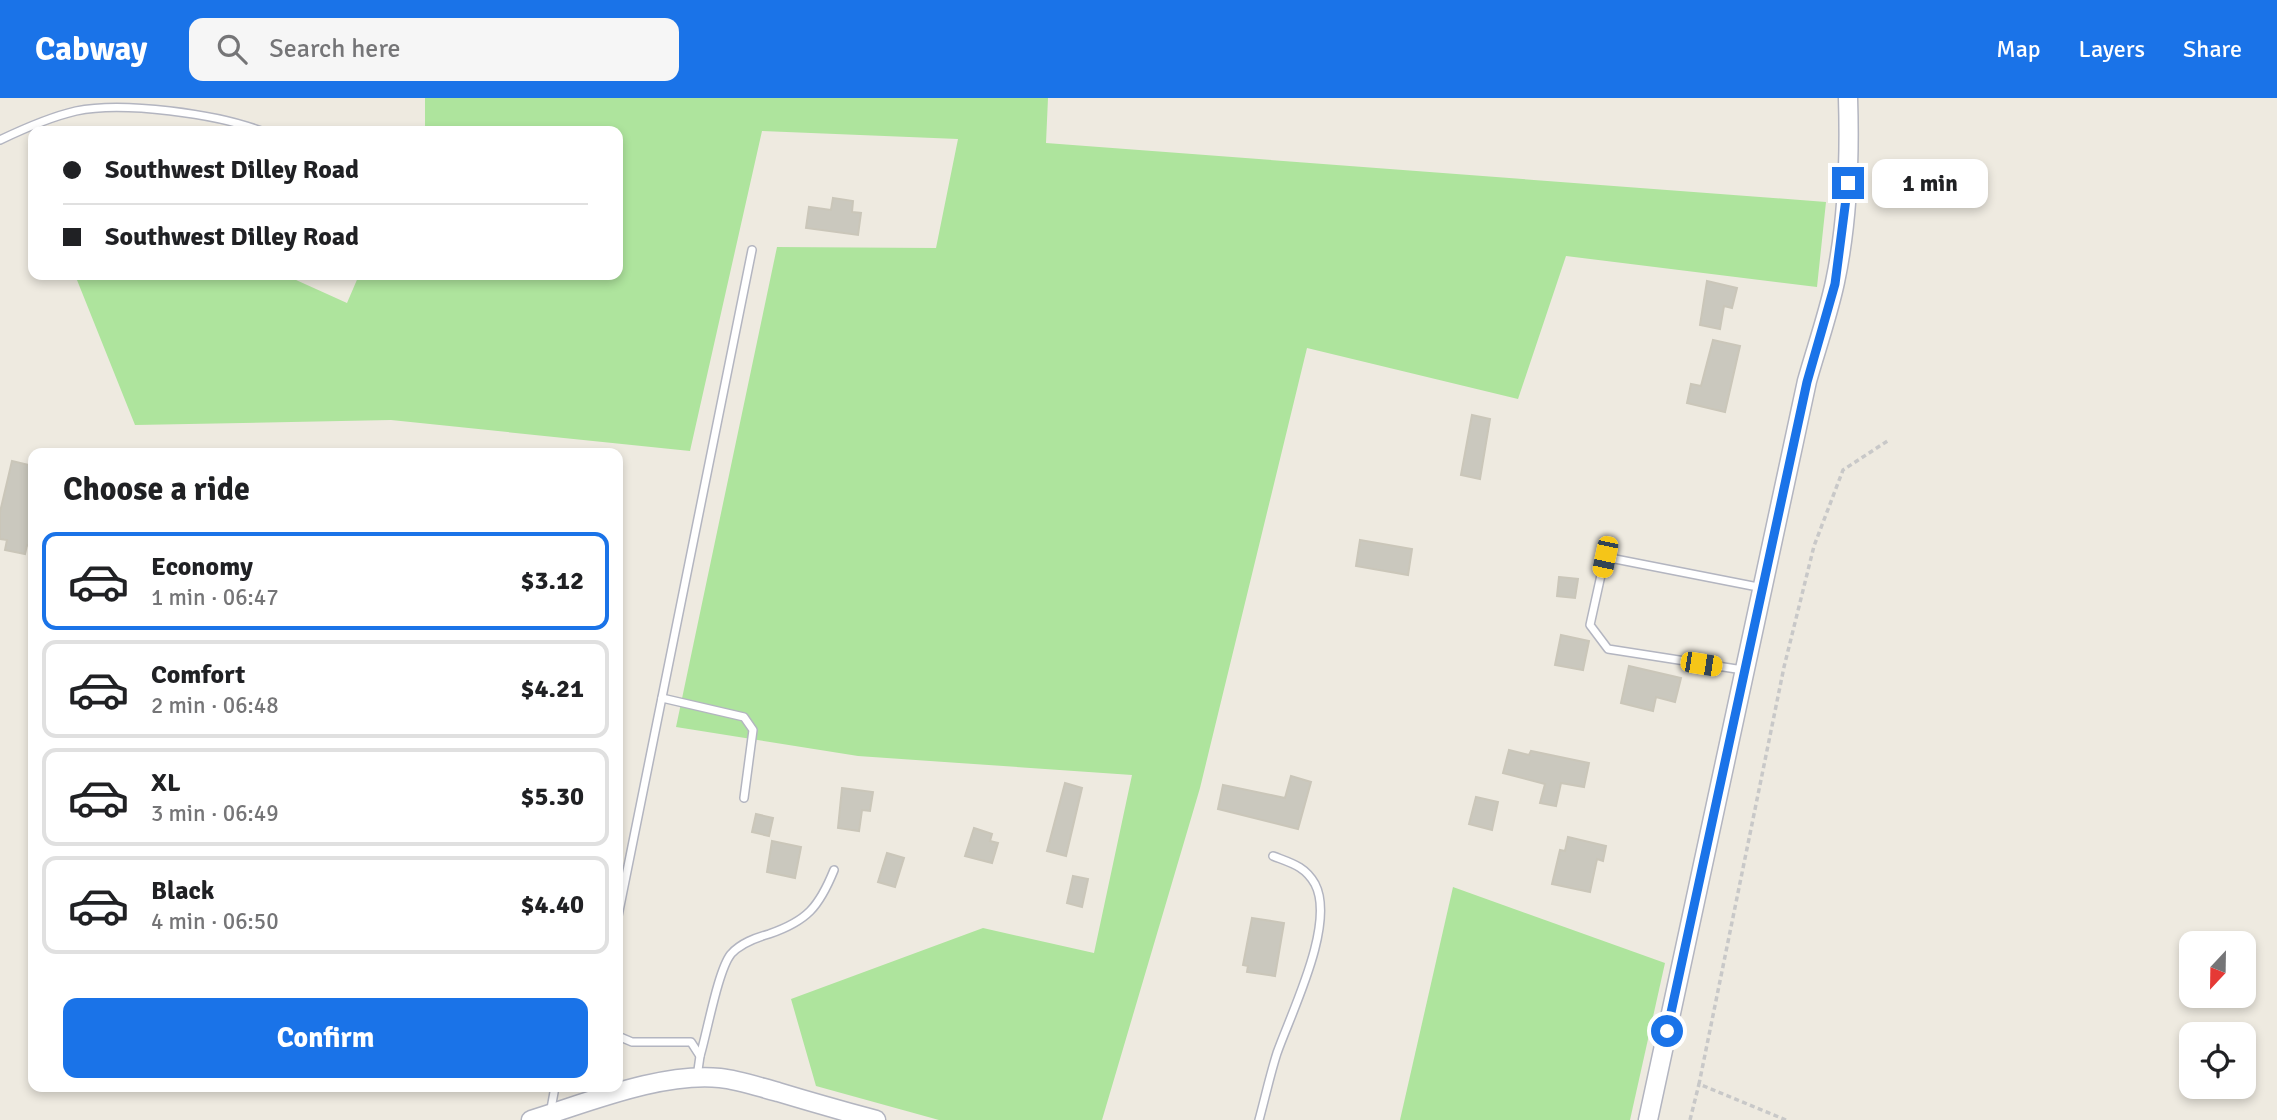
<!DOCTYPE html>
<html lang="en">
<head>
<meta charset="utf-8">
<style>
	:root { --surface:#fff; --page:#f6f6f6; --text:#202124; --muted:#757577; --line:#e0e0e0; --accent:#1a73e8 }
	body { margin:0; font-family:Signika,sans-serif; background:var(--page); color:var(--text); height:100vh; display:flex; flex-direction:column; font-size:26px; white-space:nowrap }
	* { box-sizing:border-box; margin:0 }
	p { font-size:23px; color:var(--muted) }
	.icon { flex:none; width:38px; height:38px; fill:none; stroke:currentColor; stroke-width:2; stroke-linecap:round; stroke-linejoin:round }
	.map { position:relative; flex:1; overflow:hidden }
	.details { position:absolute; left:28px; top:350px; width:595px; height:644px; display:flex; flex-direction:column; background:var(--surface); border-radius:14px; box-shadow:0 4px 10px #0003 }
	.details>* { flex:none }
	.banner { position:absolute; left:28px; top:28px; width:595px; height:154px; border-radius:14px; box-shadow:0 4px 10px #0003; display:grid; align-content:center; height:154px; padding:0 35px; background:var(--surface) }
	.needle { width:46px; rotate:202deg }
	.fabs { position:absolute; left:2179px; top:833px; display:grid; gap:14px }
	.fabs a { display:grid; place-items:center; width:77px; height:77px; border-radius:14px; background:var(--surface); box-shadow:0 4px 10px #0003; font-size:35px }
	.end { position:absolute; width:32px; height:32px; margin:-16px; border:9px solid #1a73e8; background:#fff; box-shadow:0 0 0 4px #fff }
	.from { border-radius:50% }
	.bubble { position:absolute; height:49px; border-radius:14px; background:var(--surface); box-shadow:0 4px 10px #0003; font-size:23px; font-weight:800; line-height:49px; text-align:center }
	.car { position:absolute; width:21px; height:42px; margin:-21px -10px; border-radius:9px; box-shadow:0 0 5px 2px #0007; background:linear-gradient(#f5c518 24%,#345 0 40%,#f5c518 0 76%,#345 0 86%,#f5c518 0) }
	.banner b { display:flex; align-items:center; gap:24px; height:66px; font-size:26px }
	.banner b+b { border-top:2px solid var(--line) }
	.banner i { width:18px; height:18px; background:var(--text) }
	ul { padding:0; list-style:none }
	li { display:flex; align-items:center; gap:21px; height:98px; margin:0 14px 10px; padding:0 21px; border:4px solid var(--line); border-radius:14px }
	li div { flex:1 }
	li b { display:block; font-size:26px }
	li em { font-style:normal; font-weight:800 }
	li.on { border-color:var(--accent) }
	li>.icon { width:63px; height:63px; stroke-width:1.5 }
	h2 { padding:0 35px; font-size:32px; line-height:84px }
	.action { display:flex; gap:14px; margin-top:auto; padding:14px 35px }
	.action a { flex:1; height:80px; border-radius:14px; background:var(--accent); color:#fff; font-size:28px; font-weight:800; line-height:80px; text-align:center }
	header { display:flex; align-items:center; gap:42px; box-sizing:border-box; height:98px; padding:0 35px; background:var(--accent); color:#fff }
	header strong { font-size:33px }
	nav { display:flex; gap:38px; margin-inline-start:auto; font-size:24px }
	.search { width:490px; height:63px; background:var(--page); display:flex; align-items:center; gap:18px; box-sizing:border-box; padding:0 24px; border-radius:14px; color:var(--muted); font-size:26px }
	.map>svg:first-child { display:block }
	.green { fill:#aee49d }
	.building { fill:#cac8be; stroke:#cac6b9; stroke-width:2 }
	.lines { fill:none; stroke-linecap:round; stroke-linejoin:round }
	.service-casing { stroke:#b3b5c0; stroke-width:10 }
	.tertiary-casing { stroke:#b3b5c0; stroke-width:21 }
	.path { stroke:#c8c8c8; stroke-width:3.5; stroke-dasharray:5 3.5; stroke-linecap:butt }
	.service { stroke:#fff; stroke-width:7 }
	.tertiary { stroke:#fff; stroke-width:18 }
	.route { stroke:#1a73e8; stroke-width:9 }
</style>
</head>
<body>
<header>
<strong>Cabway</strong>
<div class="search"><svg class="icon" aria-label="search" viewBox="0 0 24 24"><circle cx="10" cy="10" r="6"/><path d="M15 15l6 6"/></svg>Search here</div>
<nav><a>Map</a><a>Layers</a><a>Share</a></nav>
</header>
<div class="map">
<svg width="2277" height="1022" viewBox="0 0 2277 1022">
	<rect width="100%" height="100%" fill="#eeeae0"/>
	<g class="green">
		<path d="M425,0H1048L1046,45L1826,104L1817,189L1566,158L1518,301L1307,250L1200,690L1102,1022H939L816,988L791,901L983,830L1094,855L1132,677L858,658L676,629L777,149L936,150L958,41L762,33L690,353L391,322L135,327L75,177H285L347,205L359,177H618V33H425Z"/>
		<path d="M1453,789L1665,865L1630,1022H1400Z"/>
	</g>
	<g class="building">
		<path d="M833,100L853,103L852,114L861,115L858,137L806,130L809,109L831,112Z"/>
		<path d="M1707,183L1737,190L1732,210L1724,208L1720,231L1700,227Z"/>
		<path d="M1713,242L1740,248L1725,314L1687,305L1691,286L1701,288Z"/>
		<path d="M1472,317L1490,321L1480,381L1461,377Z"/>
		<path d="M12,363L33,368V449L27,447L25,456L5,452L7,442L0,441V414Z"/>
		<path d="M1360,442L1412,451L1408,477L1356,468Z"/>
		<path d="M1559,479L1578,481L1575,500L1557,498Z"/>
		<path d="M1561,537L1589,543L1583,572L1555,567Z"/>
		<path d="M1629,568L1681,580L1675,604L1656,599L1653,613L1621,605Z"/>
		<path d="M1509,652L1529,657L1531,653L1589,665L1584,689L1561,685L1556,708L1540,705L1545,686L1503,675Z"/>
		<path d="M1291,678L1311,684L1298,731L1218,711L1223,687L1285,700Z"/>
		<path d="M1065,685L1082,690L1066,758L1047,753Z"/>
		<path d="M842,690L873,694L870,713L862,712L859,733L838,730Z"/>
		<path d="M1476,699L1498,704L1492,732L1469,726Z"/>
		<path d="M756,716L773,720L769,738L752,734Z"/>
		<path d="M974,730L992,736L990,743L998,745L992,765L965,758Z"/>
		<path d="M1568,739L1606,748L1603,763L1597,761L1590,794L1552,786L1560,752L1565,753Z"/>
		<path d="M772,743L801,749L795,780L767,774Z"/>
		<path d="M887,755L904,760L895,789L878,784Z"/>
		<path d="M1073,778L1088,781L1082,809L1067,805Z"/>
		<path d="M1252,820L1284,825L1275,878L1247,874L1248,868L1243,867Z"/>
	</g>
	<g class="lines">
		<g class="service-casing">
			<g id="service">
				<path d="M0,42C23,31 50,19 76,13C123,3 217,16 261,33"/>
				<path d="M1743,572L1608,551L1590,527L1605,459L1763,490"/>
				<path d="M662,600L744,619L753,632L744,700"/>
				<path d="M618,818L752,152"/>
				<path d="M618,938L632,944H691L700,958L697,979"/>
				<path d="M700,958C707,935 718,872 731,856C741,845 755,840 769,836C807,823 819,809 834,772"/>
				<path d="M550,1016L555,989"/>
				<path d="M1259,1022C1265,1000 1270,977 1277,955C1291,915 1336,826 1315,786C1305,768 1291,765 1273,758"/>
			</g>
		</g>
		<g class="tertiary-casing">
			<g id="tertiary">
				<path d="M531,1022C587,1005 661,974 720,980C739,982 759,989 778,994C811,1004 843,1013 876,1022"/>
				<path d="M1648,1022L1807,283C1816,251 1828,217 1835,184C1848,123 1850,62 1848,0"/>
			</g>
		</g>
		<g class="path">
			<path d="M1690,1022L1699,986"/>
			<path d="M1786,1022L1699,986L1784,569L1814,448L1843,372L1889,342"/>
		</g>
		<use href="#service" class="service"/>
		<use href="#tertiary" class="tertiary"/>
	</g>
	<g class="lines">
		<path class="route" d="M1667,933L1807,284L1835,186L1848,85"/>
	</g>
</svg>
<div class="fabs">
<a><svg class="needle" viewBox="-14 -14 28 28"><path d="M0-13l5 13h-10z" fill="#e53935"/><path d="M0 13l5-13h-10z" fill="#757577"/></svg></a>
<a><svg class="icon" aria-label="locate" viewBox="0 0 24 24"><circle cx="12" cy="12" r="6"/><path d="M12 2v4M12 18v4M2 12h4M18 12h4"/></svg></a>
</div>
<i class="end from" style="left:1667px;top:933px"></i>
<i class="end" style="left:1848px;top:85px"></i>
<div class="bubble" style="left:1872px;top:61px;width:116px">1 min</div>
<i class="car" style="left:1605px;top:459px;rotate:192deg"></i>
<i class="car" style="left:1701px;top:566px;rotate:99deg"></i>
<div class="banner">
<b><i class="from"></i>Southwest Dilley Road</b>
<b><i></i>Southwest Dilley Road</b>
</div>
<section class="details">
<h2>Choose a ride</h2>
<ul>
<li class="on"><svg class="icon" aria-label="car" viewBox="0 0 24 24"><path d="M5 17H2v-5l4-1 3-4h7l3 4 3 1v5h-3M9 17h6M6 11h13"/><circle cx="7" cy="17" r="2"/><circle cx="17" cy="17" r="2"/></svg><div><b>Economy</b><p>1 min · 06:47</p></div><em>$3.12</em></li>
<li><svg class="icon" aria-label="car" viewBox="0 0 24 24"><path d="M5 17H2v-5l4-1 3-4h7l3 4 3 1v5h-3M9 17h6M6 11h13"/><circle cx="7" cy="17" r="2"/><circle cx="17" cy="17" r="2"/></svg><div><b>Comfort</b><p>2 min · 06:48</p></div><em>$4.21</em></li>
<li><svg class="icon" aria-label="car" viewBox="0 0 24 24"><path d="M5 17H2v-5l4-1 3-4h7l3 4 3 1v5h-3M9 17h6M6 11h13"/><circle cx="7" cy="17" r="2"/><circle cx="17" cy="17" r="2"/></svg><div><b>XL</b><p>3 min · 06:49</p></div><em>$5.30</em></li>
<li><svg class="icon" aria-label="car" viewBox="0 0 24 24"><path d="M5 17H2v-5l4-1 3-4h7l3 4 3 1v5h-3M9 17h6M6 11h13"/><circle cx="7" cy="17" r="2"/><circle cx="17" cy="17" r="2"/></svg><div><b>Black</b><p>4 min · 06:50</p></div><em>$4.40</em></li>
</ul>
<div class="action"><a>Confirm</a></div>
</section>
</div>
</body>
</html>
